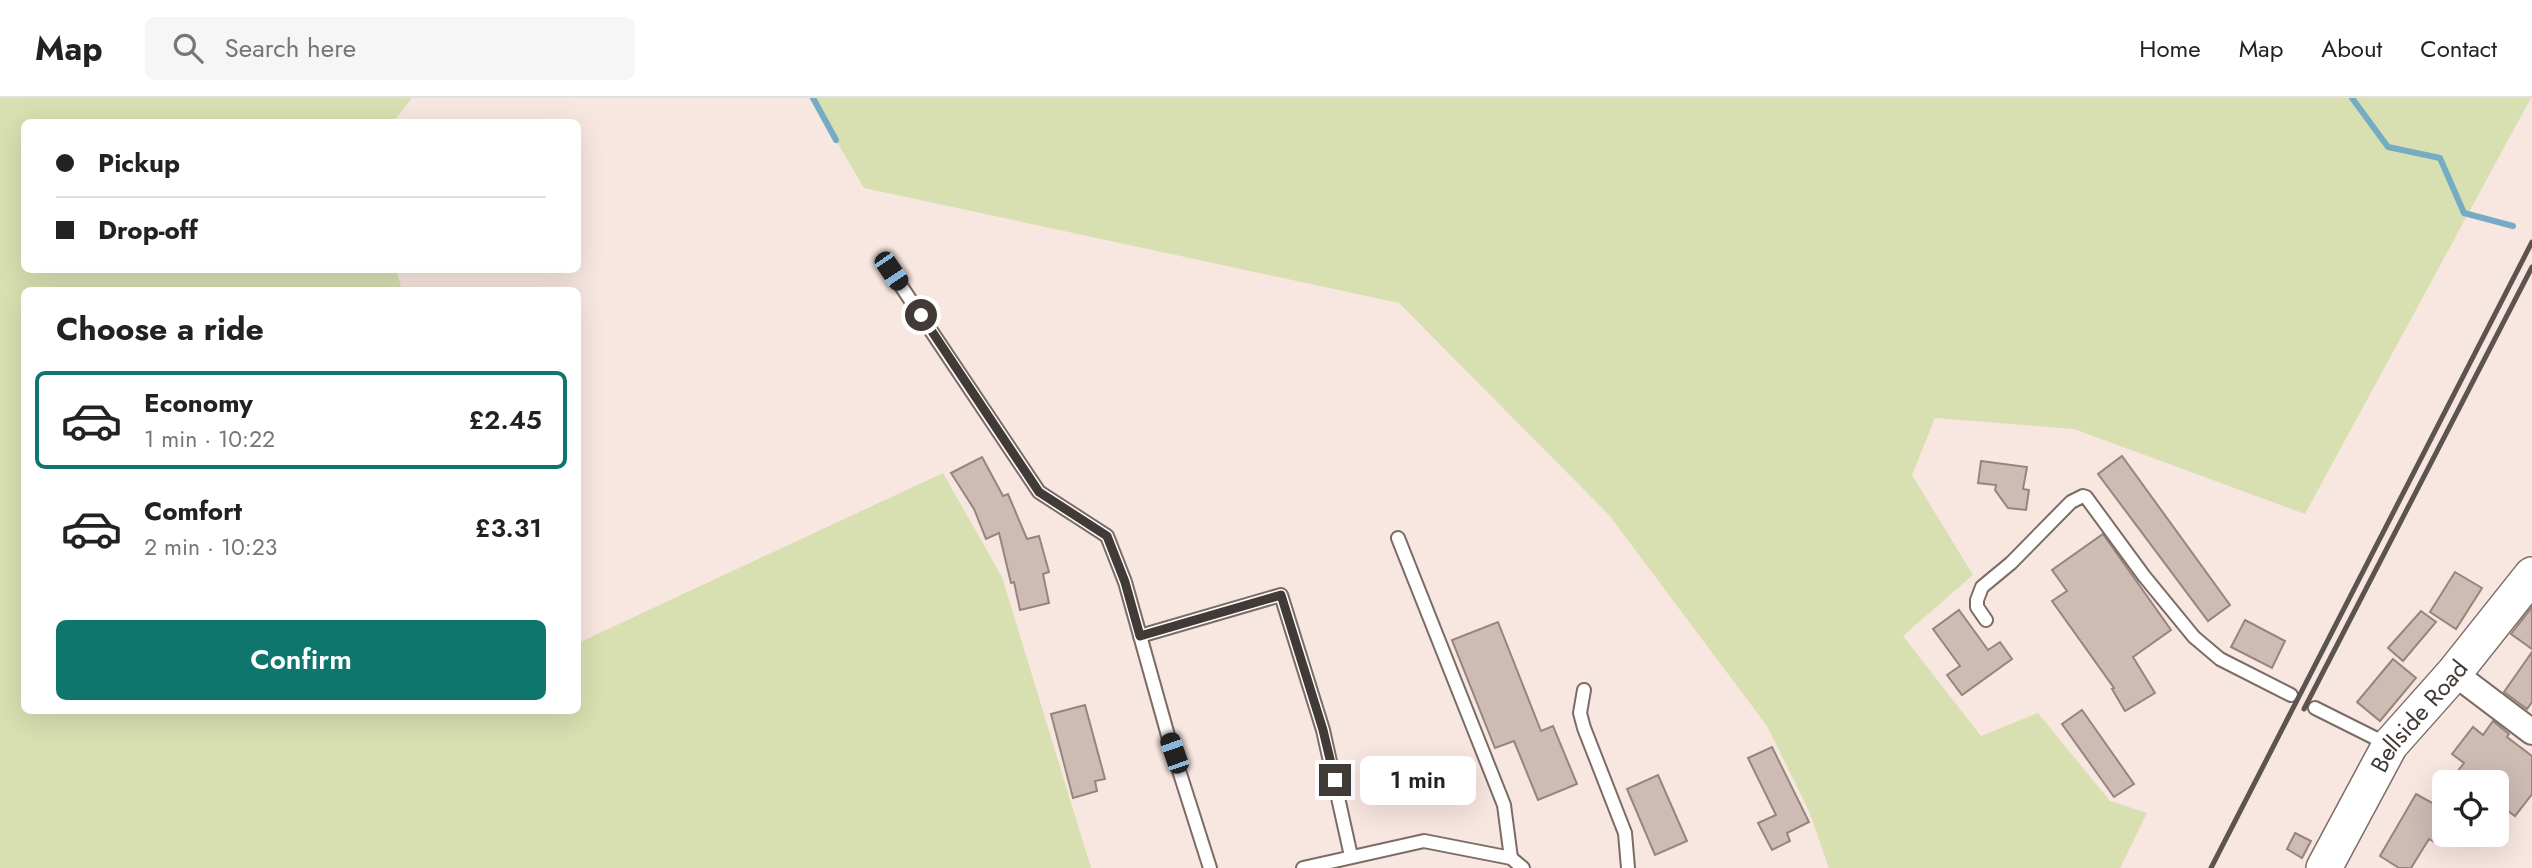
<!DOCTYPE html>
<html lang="en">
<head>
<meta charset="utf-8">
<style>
	:root { --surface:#fff; --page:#f6f6f6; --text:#222; --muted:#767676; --line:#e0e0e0; --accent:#0f766e }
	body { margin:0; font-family:Jost,sans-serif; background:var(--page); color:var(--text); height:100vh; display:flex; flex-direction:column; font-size:26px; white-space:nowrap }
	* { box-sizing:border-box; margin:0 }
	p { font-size:23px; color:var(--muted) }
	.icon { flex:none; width:38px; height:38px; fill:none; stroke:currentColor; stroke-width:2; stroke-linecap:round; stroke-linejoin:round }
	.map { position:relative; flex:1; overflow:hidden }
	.sheet { position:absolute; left:21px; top:189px; width:560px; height:427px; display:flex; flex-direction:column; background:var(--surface); border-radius:10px; box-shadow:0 7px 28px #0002 }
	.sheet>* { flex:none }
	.top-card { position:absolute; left:21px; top:21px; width:560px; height:154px; border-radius:10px; box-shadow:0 7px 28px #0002; display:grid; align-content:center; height:154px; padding:0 35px; background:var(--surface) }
	.fabs { position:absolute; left:2432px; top:672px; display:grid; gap:14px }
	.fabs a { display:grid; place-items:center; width:77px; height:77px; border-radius:10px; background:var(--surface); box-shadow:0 7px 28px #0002; font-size:35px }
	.end { position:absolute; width:32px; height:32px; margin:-16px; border:9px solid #413a37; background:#fff; box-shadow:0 0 0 4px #fff }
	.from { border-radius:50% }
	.bubble { position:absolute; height:49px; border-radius:10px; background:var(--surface); box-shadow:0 7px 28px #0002; font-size:23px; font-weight:600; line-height:49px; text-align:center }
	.car { position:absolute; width:21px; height:42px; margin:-21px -10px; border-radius:9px; box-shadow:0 0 5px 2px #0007; background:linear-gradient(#222 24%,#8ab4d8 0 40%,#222 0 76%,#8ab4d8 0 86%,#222 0) }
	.top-card b { display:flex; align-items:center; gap:24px; height:66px; font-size:26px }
	.top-card b+b { border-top:2px solid var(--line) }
	.top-card i { width:18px; height:18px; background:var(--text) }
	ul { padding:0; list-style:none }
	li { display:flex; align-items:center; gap:21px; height:98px; margin:0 14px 10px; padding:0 21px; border:4px solid transparent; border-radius:10px }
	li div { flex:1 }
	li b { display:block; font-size:26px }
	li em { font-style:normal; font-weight:600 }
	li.selected { border-color:var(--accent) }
	li>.icon { width:63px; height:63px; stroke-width:1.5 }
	h2 { padding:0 35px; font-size:32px; line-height:84px }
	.action { display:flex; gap:14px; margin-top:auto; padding:14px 35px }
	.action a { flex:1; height:80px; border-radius:10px; background:var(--accent); color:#fff; font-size:28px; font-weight:600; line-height:80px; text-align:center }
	header { display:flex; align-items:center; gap:42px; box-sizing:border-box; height:98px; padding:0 35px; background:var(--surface); border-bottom:2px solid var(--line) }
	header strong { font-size:33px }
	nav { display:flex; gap:38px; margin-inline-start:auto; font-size:24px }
	.search { width:490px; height:63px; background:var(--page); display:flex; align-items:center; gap:18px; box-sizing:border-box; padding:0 24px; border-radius:10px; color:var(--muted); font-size:26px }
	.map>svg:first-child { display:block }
	.green { fill:#d8e0b1 }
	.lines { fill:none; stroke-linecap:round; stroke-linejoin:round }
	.stream { stroke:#75acc4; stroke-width:6 }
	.building { fill:#cdbbb4; stroke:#95857e; stroke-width:2 }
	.lane-casing { stroke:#7c6c66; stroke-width:16 }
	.street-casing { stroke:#7c6c66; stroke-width:28 }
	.secondary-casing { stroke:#7c6c66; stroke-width:38 }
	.lane { stroke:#fff; stroke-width:12 }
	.street { stroke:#fff; stroke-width:24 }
	.secondary { stroke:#fff; stroke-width:35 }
	.rail { stroke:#5c5450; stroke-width:5 }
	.route { stroke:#413a37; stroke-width:9 }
	.labels { text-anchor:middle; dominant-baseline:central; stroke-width:5; stroke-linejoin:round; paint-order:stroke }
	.street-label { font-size:24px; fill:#413a37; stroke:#f8e6e0 }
</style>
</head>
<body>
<header>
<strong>Map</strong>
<div class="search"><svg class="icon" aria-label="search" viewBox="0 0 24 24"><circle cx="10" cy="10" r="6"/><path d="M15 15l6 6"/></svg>Search here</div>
<nav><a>Home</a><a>Map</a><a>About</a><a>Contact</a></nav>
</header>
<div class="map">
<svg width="2532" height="770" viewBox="0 0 2532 770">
	<rect width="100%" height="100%" fill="#f8e6e0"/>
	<g class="green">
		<path d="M0,0H412L393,24H24V172H396L402,192H24V612H578V545L943,375L1002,479L1091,770H0Z"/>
		<path d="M811,0H2531L2305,416L2074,331L1935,320L1912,377L1973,477L1903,538L1981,638L2038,615L2110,703L2147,715L2120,770H1829L1809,713L1767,628L1609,417L1399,205L864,90Z"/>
	</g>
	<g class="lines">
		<g class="stream">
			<path d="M813,0L836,42"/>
			<path d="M2352,0L2388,49L2440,60L2464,115L2513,128"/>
		</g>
	</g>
	<g class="building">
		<path d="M2122,358L2230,507L2208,523L2098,376Z"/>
		<path d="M982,359L1003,398L1008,396L1027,441L1039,438L1049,474L1043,476L1049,505L1020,512L1014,484L1011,485L999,435L986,441L974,411L951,375Z"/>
		<path d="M1981,363L2027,369L2023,391L2029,392L2026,412L2008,410L1995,392L1996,387L1978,385Z"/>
		<path d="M2103,436L2171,532L2133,559L2155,595L2125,613L2112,591L2114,590L2052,503L2067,493L2052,472Z"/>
		<path d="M2455,474L2482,490L2456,531L2430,514Z"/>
		<path d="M2532,509V551L2511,536Z"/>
		<path d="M1959,512L1988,552L2000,544L2012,561L1962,597L1947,577L1960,568L1933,531Z"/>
		<path d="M2421,513L2436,524L2403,563L2388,550Z"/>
		<path d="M2245,522L2285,543L2272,570L2231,549Z"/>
		<path d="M1498,524L1541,633L1553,628L1577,686L1538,702L1514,643L1495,650L1452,542Z"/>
		<path d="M2532,554V604L2527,611L2504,594Z"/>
		<path d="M2393,561L2416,580L2380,623L2357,604Z"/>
		<path d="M1085,607L1105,681L1095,683L1097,693L1073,700L1051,616Z"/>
		<path d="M2082,612L2134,686L2114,699L2062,626Z"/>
		<path d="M2493,623L2509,636L2507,639L2532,658V696L2515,718L2497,705V684H2470L2457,674L2464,665L2452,656L2473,629L2483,637Z"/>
		<path d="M1772,649L1809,724L1787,735L1790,743L1772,752L1758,725L1776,717L1748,660Z"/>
		<path d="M1658,677L1687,743L1655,757L1627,691Z"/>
		<path d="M2416,696L2445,712V726L2434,744L2429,741L2411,770H2399L2380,758Z"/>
		<path d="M2295,735L2311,743L2302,760L2287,751Z"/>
	</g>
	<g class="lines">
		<g class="lane-casing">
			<g id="lane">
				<path d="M891,173L1039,394L1107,438L1125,484L1169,641L1210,770"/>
				<path d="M1398,440L1504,707L1511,760"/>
				<path d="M1986,522L1977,509V502L1982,489L2011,465L2071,404L2083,398L2086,399L2144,478L2194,539L2220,561L2291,597"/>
				<path d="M1140,538L1281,497L1323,632L1351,758"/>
				<path d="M1584,592L1580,615L1584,630L1625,735L1628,770"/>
				<path d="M2315,610L2389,647"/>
				<path d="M1303,770L1424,743L1511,760L1523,770"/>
			</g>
		</g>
		<g class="street-casing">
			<path id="street" d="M2454,575L2532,634"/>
		</g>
		<g class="secondary-casing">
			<g id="secondary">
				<path id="s1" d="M2324,770L2390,647L2454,575L2532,477"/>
			</g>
		</g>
		<use href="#lane" class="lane"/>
		<use href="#street" class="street"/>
		<use href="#secondary" class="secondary"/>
		<g class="rail">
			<path d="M2304,611L2532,169"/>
			<path d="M2211,770L2532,144"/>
		</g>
	</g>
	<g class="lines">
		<path class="route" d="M921,217L1039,394L1107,438L1125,484L1140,538L1281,497L1323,632L1335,682"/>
	</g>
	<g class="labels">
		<g class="street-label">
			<text stroke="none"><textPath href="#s1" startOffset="180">Bellside Road</textPath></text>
		</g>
	</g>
</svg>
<div class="fabs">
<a><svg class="icon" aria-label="locate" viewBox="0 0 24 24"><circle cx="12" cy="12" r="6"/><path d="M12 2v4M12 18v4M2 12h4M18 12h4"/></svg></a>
</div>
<i class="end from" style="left:921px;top:217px"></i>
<i class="end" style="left:1335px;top:682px"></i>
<div class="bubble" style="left:1360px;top:658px;width:116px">1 min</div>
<i class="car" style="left:891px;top:173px;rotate:146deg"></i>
<i class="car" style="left:1174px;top:655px;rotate:341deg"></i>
<div class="top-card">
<b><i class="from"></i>Pickup</b>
<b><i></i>Drop-off</b>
</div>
<section class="sheet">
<h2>Choose a ride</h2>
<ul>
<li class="selected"><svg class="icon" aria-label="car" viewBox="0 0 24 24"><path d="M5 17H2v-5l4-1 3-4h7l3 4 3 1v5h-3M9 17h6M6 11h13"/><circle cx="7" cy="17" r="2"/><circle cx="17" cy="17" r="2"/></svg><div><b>Economy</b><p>1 min · 10:22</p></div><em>£2.45</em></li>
<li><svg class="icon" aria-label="car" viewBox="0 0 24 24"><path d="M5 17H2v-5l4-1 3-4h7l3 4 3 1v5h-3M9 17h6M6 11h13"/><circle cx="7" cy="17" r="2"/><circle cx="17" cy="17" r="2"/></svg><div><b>Comfort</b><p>2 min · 10:23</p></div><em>£3.31</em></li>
</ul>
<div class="action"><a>Confirm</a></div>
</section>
</div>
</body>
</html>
